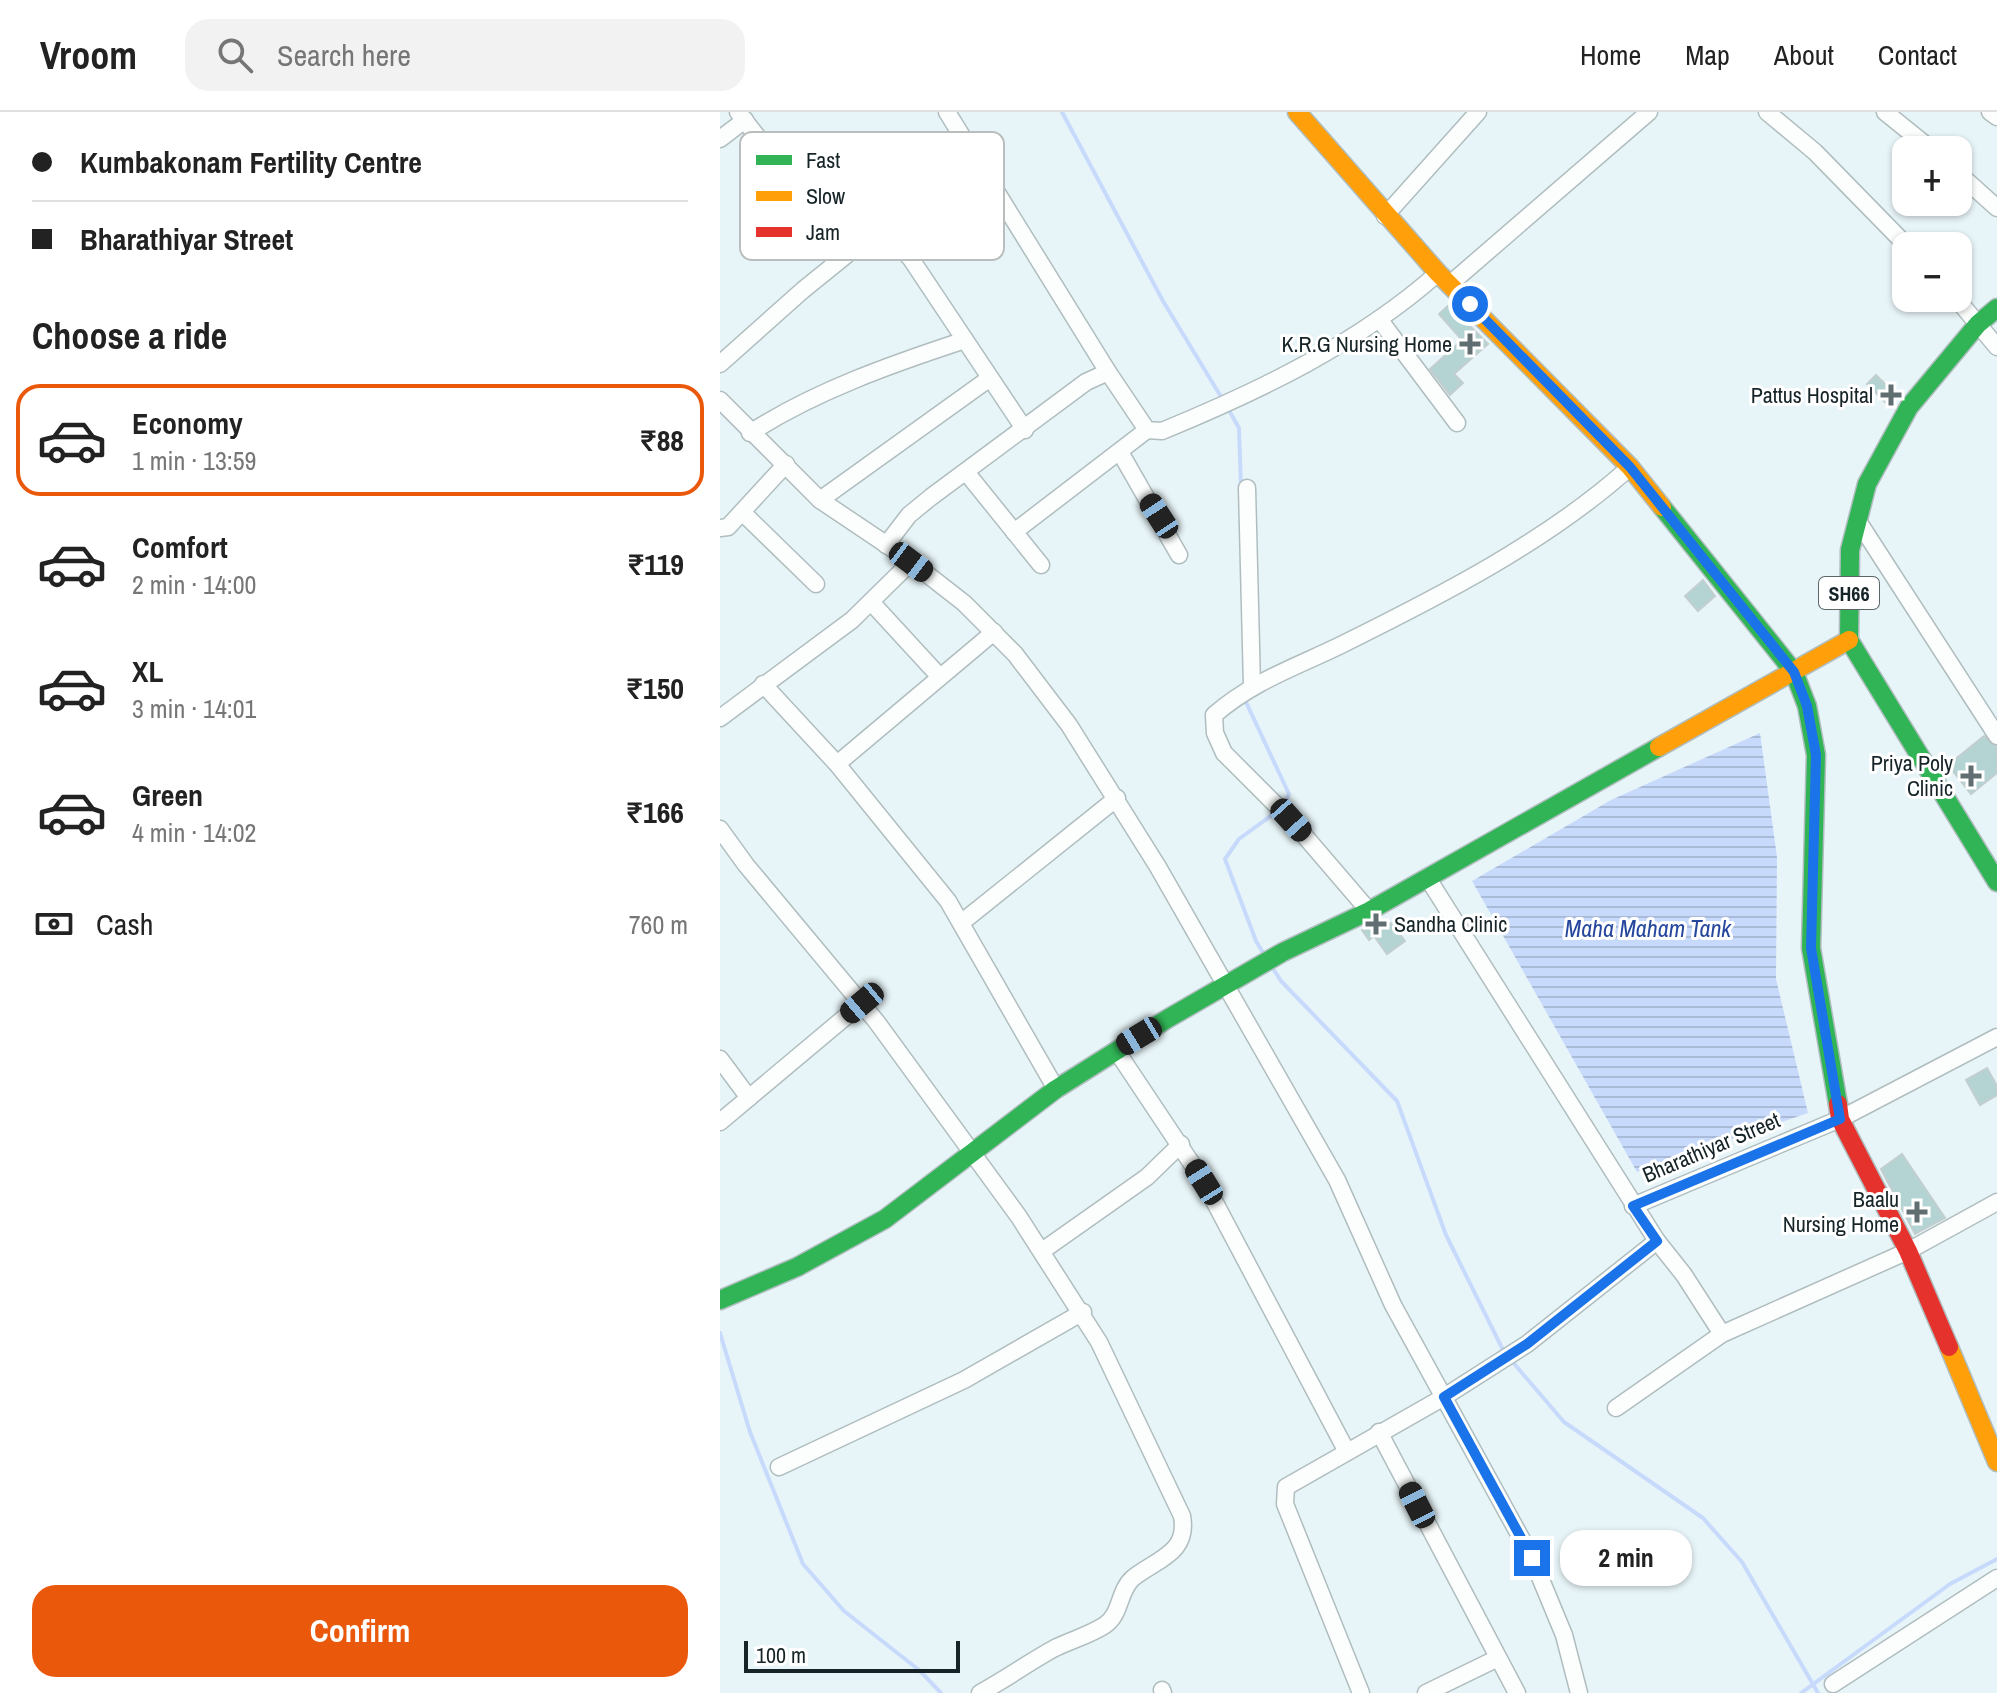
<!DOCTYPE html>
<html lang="en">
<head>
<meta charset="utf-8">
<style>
	:root { --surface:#fff; --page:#f2f2f2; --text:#222; --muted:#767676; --line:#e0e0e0; --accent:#ea580c }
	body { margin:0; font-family:"Archivo Narrow",sans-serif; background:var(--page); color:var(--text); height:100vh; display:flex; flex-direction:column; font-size:30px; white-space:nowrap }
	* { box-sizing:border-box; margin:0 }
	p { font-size:26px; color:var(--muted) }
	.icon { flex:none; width:44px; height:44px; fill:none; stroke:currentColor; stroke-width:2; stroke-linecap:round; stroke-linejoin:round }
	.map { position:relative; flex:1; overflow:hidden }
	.side { display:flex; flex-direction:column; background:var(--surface); width:720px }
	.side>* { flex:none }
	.guide { display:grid; align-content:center; height:176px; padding:0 32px; background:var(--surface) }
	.controls { position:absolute; left:1172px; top:24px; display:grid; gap:16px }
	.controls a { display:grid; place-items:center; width:80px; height:80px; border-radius:16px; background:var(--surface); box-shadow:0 2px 6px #0004; font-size:40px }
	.scale { position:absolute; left:24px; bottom:20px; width:216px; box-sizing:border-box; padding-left:8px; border:4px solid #162428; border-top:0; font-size:22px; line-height:28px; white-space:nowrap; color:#162428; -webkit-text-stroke:6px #fff; paint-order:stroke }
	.end { position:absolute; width:36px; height:36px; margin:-18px; border:10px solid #1a73e8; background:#fff; box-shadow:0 0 0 4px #fff }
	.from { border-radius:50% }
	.bubble { position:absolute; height:56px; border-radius:24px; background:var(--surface); box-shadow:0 2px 6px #0004; font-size:26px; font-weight:800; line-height:56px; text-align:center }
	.car { position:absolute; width:24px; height:48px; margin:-24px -12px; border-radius:10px; box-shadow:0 0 6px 2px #0007; background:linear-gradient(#222 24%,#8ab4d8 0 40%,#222 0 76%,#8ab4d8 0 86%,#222 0) }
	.guide b { display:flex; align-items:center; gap:28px; height:76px; font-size:30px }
	.guide b+b { border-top:2px solid var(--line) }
	.guide i { width:20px; height:20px; background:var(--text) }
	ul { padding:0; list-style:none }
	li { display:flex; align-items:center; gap:24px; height:112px; margin:0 16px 12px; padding:0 16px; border:4px solid transparent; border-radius:24px }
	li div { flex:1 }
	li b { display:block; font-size:30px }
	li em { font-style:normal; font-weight:800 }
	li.active { border-color:var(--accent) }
	li>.icon { width:72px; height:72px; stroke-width:1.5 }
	h2 { padding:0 32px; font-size:36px; line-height:96px }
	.pay { display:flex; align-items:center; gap:20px; height:88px; padding:0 32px; font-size:30px }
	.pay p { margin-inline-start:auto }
	.primary-button { display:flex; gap:16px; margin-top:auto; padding:16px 32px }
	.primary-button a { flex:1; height:92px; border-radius:24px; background:var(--accent); color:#fff; font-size:32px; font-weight:800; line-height:92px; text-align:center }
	header { display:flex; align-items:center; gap:48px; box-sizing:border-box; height:112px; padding:0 40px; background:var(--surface); border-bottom:2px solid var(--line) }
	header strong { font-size:38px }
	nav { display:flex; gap:44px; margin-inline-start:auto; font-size:28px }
	.search { width:560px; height:72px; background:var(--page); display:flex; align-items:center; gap:20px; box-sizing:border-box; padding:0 28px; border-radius:24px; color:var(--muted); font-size:30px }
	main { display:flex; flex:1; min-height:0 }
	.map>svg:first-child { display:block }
	.water { fill:url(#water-rules) }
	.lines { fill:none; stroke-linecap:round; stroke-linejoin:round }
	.stream { stroke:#c7dafc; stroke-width:4 }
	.building { fill:#b4d4d3; stroke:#c2cecf; stroke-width:2 }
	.street-casing { stroke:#b0bdbf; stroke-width:19 }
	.fast-casing { stroke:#b0bdbf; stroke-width:21 }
	.slow-casing { stroke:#b0bdbf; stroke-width:21 }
	.jam-casing { stroke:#b0bdbf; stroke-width:21 }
	.street { stroke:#fcfefe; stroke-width:16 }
	.fast { stroke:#30b455; stroke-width:18 }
	.slow { stroke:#ff9f0a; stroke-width:18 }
	.jam { stroke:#e5322d; stroke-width:18 }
	.route { stroke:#1a73e8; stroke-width:10 }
	.poi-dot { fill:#606d71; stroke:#fff; stroke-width:3 }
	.labels { text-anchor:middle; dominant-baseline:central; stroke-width:6; stroke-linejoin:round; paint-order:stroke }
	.shield { fill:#fff; stroke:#5c6668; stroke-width:2 }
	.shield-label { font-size:20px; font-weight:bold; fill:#162428 }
	.poi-label { font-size:22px; fill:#162428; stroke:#fff; text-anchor:end }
	.street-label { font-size:22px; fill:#162428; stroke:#fff }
	.water-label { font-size:24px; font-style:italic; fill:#26479e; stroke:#fff }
	.key { fill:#fff; stroke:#b9bdbe; stroke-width:2 }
	.key-label { font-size:22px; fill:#162428 }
</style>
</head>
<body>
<header>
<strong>Vroom</strong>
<div class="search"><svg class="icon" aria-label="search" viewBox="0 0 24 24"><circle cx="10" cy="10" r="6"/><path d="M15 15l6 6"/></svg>Search here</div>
<nav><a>Home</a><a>Map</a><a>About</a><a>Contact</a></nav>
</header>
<main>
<section class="side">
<div class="guide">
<b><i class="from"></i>Kumbakonam Fertility Centre</b>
<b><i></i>Bharathiyar Street</b>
</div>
<h2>Choose a ride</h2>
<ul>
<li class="active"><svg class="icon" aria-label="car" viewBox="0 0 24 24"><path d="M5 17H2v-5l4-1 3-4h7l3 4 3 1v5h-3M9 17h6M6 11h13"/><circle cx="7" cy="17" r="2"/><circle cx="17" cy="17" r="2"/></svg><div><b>Economy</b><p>1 min · 13:59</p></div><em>₹88</em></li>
<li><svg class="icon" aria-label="car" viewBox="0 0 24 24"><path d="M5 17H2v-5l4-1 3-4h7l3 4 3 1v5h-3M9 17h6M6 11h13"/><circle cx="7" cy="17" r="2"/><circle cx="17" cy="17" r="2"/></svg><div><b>Comfort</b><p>2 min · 14:00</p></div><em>₹119</em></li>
<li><svg class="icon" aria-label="car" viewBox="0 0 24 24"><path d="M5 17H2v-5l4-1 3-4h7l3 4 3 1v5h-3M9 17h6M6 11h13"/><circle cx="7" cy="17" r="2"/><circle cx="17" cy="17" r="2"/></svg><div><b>XL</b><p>3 min · 14:01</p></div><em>₹150</em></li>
<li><svg class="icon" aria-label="car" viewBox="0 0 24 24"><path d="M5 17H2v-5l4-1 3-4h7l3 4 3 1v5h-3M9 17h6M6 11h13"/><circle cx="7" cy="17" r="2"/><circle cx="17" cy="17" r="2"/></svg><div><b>Green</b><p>4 min · 14:02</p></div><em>₹166</em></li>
</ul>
<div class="pay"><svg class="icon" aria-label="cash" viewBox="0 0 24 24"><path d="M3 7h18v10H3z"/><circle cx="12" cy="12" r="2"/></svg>Cash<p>760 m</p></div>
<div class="primary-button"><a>Confirm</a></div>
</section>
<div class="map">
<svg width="1277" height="1581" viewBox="0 0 1277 1581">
	<defs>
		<pattern id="water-rules" width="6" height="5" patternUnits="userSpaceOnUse" patternTransform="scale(2)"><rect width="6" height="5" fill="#c7dafc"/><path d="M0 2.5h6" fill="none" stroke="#aabbd8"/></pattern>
	</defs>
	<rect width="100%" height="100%" fill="#e8f5f8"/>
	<path class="water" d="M1040,621L1057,745L1056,867L1088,1001L917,1060L752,769L891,688Z"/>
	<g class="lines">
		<g class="stream">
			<path d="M342,0L443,189L503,288"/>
			<path d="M507,295L519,316L521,375"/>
			<path d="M525,588L569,682L563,695"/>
			<path d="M545,844L536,829L505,747L519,727L556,700"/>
			<path d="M552,855L561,869L677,989L726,1123L785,1242"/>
			<path d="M0,1221L30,1320L83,1452L124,1499L199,1558L221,1581"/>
			<path d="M791,1248L844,1310L983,1406L1022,1450L1098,1581"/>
			<path d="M1081,1581L1230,1472L1277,1447"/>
		</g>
	</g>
	<g class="building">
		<path d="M729,193L768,232L734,262L743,271L730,283L710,257L742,228L719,202Z"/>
		<path d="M1156,263L1177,284L1170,295L1147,272Z"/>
		<path d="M983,468L995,484L978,499L965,484Z"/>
		<path d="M1264,624L1277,635V661L1251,682L1228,653Z"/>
		<path d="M659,809L664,816L671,811L685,829L667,842L654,824L649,828L642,818Z"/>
		<path d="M1267,956L1277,974V983L1260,993L1246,968Z"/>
		<path d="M1182,1042L1225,1106L1195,1122L1161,1057Z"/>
	</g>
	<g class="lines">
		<g class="street-casing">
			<g id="street">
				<path d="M18,0L128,140"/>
				<path d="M227,0L388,260"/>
				<path d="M1047,0L1095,40L1187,134"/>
				<path d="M1165,0L1212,38"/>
				<path d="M1270,0L1277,5"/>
				<path d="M0,27L25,8"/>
				<path d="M117,51L148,99L191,147L305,318"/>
				<path d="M1238,61L1277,96"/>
				<path d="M665,104L758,0"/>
				<path d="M730,172L929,0"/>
				<path d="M1236,186L1277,235"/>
				<path d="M659,207L737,311"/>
				<path d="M0,252L83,178L161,115"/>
				<path d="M0,288L100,388L185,445L244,491L295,542L349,613L438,755L617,1068L673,1193L812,1446L844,1523L859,1581"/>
				<path d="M30,321C95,279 172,252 245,228"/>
				<path d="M400,340L459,443"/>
				<path d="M246,360L321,453"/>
				<path d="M527,376L532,574"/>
				<path d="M100,388L270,266"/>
				<path d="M22,400L96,472"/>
				<path d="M1138,409L1277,624"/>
				<path d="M0,416L8,415L66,352"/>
				<path d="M294,420L427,318"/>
				<path d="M166,433L189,403L211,385L366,270L388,260L427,318L442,319C539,279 638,232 718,161"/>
				<path d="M151,490L220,565"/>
				<path d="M43,572L117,652L228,789L336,977"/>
				<path d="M0,606L132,508L191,450"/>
				<path d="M117,652L274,520"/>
				<path d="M0,717L26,753L156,909L299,1105L379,1230L462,1404C469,1441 437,1447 413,1466C398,1479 402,1501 385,1513C370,1523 351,1528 335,1536C309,1550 286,1567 260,1581"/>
				<path d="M649,799L571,708L504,641L495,621L494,603C533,569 576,555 621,533C720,484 828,429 910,355"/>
				<path d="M241,811L397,686"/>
				<path d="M396,938L484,1070L626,1338"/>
				<path d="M0,947L29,986"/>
				<path d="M0,1010L142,891"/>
				<path d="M913,1094L1120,1007L1277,925"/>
				<path d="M937,1129L964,1163L1002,1222"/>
				<path d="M322,1139L427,1065L461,1032"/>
				<path d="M896,1296L1002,1222L1188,1139L1277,1090"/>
				<path d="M659,1320L797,1581"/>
				<path d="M59,1355L244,1268L363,1200"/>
				<path d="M1113,1572L1277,1466"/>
				<path d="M442,1578L443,1581"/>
				<path d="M641,1581L565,1392L566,1375L724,1285L807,1232L937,1129L707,765"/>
				<path d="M706,1581L778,1546"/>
			</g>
		</g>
		<g class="fast-casing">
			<g id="fast">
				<path d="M1277,196L1258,212L1189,295L1147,372L1130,438L1129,528L1277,770"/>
				<path d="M942,395L1074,560L1087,594L1096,643L1091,836L1118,992"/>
				<path d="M0,1188L77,1155L165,1107L336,977L447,907L563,840L649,799L939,635"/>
			</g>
		</g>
		<g class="slow-casing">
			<g id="slow">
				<path d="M577,0L718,161L910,355L942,395"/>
				<path d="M939,635L1129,528"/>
				<path d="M1229,1235L1277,1350"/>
			</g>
		</g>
		<g class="jam-casing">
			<path id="jam" d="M1118,992L1120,1007L1188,1139L1229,1235"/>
		</g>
		<use href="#street" class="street"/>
		<use href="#fast" class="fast"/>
		<use href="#slow" class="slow"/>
		<use href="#jam" class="jam"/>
	</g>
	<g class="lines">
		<path class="route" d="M750,192L910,355L1074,560L1087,594L1096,643L1091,836L1120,1007L913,1094L937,1129L807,1232L724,1285L812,1446"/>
	</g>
	<g class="poi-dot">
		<path d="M746 220h8v8h8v8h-8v8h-8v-8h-8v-8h8z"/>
		<path d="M1167 271h8v8h8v8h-8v8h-8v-8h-8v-8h8z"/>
		<path d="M1247 652h8v8h8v8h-8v8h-8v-8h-8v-8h8z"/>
		<path d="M652 800h8v8h8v8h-8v8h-8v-8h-8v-8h8z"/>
		<path d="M1193 1088h8v8h8v8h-8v8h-8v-8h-8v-8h8z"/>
	</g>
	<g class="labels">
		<rect class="shield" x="1099" y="465" width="60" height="32" rx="6"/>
		<g class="shield-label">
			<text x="1129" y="481">SH66</text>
		</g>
		<g class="poi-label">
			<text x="732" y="232">K.R.G Nursing Home</text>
			<text x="1153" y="283">Pattus Hospital</text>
			<text x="1233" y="651">Priya Poly<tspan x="1233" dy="25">Clinic</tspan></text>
			<text x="674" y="812" text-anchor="start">Sandha Clinic</text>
			<text x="1179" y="1087">Baalu<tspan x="1179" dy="25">Nursing Home</tspan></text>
		</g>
		<g class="street-label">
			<text transform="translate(991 1035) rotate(-23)">Bharathiyar Street</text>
		</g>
		<g class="water-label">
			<text x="928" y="816">Maha Maham Tank</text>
		</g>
	</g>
	<rect x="20" y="20" width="264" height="128" rx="12" class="key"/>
	<rect x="36" y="43" width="36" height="10" fill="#30b455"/>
	<rect x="36" y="79" width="36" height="10" fill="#ff9f0a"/>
	<rect x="36" y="115" width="36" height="10" fill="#e5322d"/>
	<g class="key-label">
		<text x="86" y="56">Fast</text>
		<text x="86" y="92">Slow</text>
		<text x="86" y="128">Jam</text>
	</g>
</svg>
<div class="controls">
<a>+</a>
<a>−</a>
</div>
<div class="scale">100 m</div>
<i class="end from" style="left:750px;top:192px"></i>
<i class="end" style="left:812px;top:1446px"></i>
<div class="bubble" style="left:840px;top:1418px;width:132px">2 min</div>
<i class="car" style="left:439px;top:404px;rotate:327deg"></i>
<i class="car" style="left:191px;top:450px;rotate:127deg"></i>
<i class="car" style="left:571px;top:708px;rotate:138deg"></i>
<i class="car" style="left:142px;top:891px;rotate:230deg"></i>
<i class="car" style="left:419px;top:924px;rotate:239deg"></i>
<i class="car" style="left:484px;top:1070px;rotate:328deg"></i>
<i class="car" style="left:697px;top:1393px;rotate:333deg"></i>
</div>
</main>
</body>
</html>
